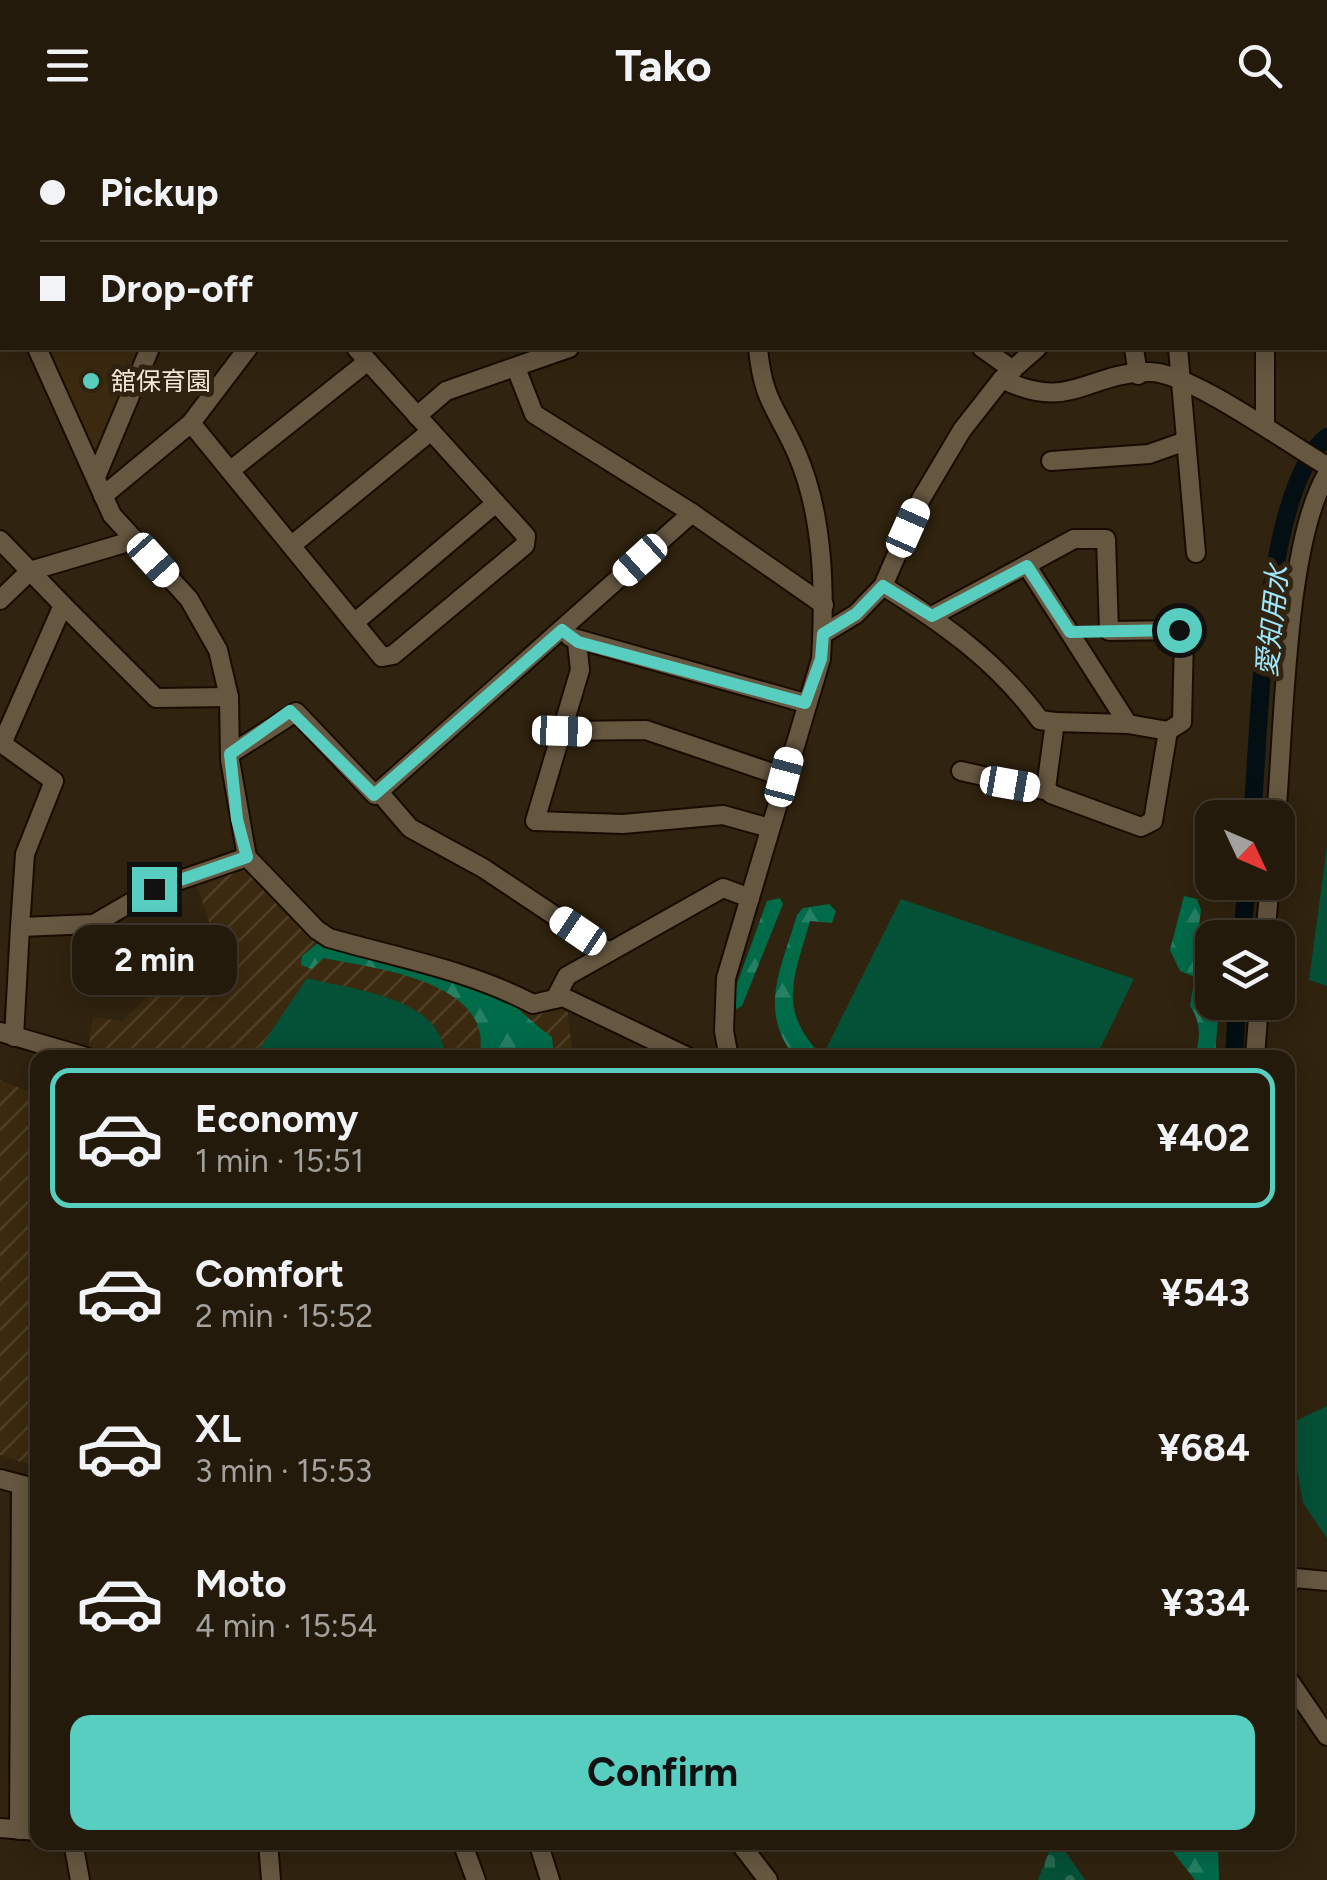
<!DOCTYPE html>
<html lang="en">
<head>
<meta charset="utf-8">
<style>
	:root { --surface:#241a0b; --page:#2c2314; --text:#f1f3f6; --muted:#a3a19d; --line:#41382c; --accent:#58cec0 }
	body { margin:0; font-family:Figtree,"Noto Sans JP",sans-serif; background:var(--page); color:var(--text); height:100vh; display:flex; flex-direction:column; font-size:38px; white-space:nowrap }
	* { box-sizing:border-box; margin:0 }
	p { font-size:32px; color:var(--muted) }
	.icon { flex:none; width:55px; height:55px; fill:none; stroke:currentColor; stroke-width:2; stroke-linecap:round; stroke-linejoin:round }
	.map { position:relative; flex:1; overflow:hidden }
	.panel { position:absolute; left:30px; top:920px; width:1265px; height:800px; display:flex; flex-direction:column; background:var(--surface); border-radius:20px; box-shadow:0 5px 25px #0003,0 0 0 2px var(--line) }
	.panel>* { flex:none }
	.top-card { position:absolute; left:0px; top:0px; width:1328px; height:220px; box-shadow:0 5px 25px #0003,0 0 0 2px var(--line); display:grid; align-content:center; height:220px; padding:0 40px; background:var(--surface) }
	.needle { width:65px; rotate:134deg }
	.controls { position:absolute; left:1195px; top:670px; display:grid; gap:20px }
	.controls a { display:grid; place-items:center; width:100px; height:100px; border-radius:20px; background:var(--surface); box-shadow:0 5px 25px #0003,0 0 0 2px var(--line); font-size:50px }
	.end { position:absolute; width:45px; height:45px; margin:-22px; border:12px solid #58cec0; background:#111; box-shadow:0 0 0 5px #111 }
	.from { border-radius:50% }
	.bubble { position:absolute; height:70px; border-radius:20px; background:var(--surface); box-shadow:0 5px 25px #0003,0 0 0 2px var(--line); font-size:32px; font-weight:700; line-height:70px; text-align:center }
	.car { position:absolute; width:30px; height:60px; margin:-30px -15px; border-radius:12px; box-shadow:0 0 8px 2px #0007; background:linear-gradient(#fff 24%,#345 0 40%,#fff 0 76%,#345 0 86%,#fff 0) }
	.top-card b { display:flex; align-items:center; gap:35px; height:95px; font-size:38px }
	.top-card b+b { border-top:2px solid var(--line) }
	.top-card i { width:25px; height:25px; background:var(--text) }
	ul { padding:18px 0 0; list-style:none }
	li { display:flex; align-items:center; gap:30px; height:140px; margin:0 20px 15px; padding:0 20px; border:5px solid transparent; border-radius:20px }
	li div { flex:1 }
	li b { display:block; font-size:38px }
	li em { font-style:normal; font-weight:700 }
	li.selected { border-color:var(--accent) }
	li>.icon { width:90px; height:90px; stroke-width:1.5 }
	.cta { display:flex; gap:20px; margin-top:auto; padding:20px 40px }
	.cta a { flex:1; height:115px; border-radius:20px; background:var(--accent); color:#111; font-size:40px; font-weight:700; line-height:115px; text-align:center }
	header { display:flex; justify-content:space-between; align-items:center; height:130px; padding:0 40px; background:var(--surface); font-size:45px; font-weight:700 }
	.map>svg:first-child { display:block }
	.built { fill:#3b2a0f }
	.industrial { fill:url(#industrial-furrows) }
	.grass { fill:#045137 }
	.forest { fill:url(#forest-firs) }
	.cemetery { fill:url(#cemetery-stones) }
	.lines { fill:none; stroke-linecap:round; stroke-linejoin:round }
	.canal { stroke:#040f13; stroke-width:18 }
	.minor-casing { stroke:#180c00; stroke-width:22 }
	.minor { stroke:#665741; stroke-width:18 }
	.route { stroke:#58cec0; stroke-width:12 }
	.poi-dot { fill:#58cec0; stroke:#30230f; stroke-width:4 }
	.labels { text-anchor:middle; dominant-baseline:central; stroke-width:10; stroke-linejoin:round; paint-order:stroke }
	.poi-label { font-size:25px; fill:#f2e9dc; stroke:#30230f; text-anchor:start }
	.water-label { font-size:28px; font-style:italic; fill:#9de6fd; stroke:#30230f }
</style>
</head>
<body>
<header><svg class="icon" aria-label="menu" viewBox="0 0 24 24"><path d="M4 6h16M4 12h16M4 18h16"/></svg>Tako<svg class="icon" aria-label="search" viewBox="0 0 24 24"><circle cx="10" cy="10" r="6"/><path d="M15 15l6 6"/></svg></header>
<div class="map">
<svg width="1327" height="1750" viewBox="0 0 1327 1750">
	<defs>
		<pattern id="industrial-furrows" width="10" height="10" patternUnits="userSpaceOnUse" patternTransform="scale(2.5)"><rect width="10" height="10" fill="#3b2a0f"/><path d="M-1 1l2-2M0 10L10 0M9 11l2-2" fill="none" stroke="#4e3f26"/></pattern>
		<pattern id="forest-firs" width="22" height="20" patternUnits="userSpaceOnUse" patternTransform="scale(2.5)"><rect width="22" height="20" fill="#006b49"/><path d="M5 1l3.5 6h-7zM16 11l3.5 6h-7z" fill="#268063"/></pattern>
		<pattern id="cemetery-stones" width="16" height="16" patternUnits="userSpaceOnUse" patternTransform="scale(2.5)"><rect width="16" height="16" fill="#045137"/><path d="M2 7V4a2 2 0 0 1 4 0v3zM10 15v-3a2 2 0 0 1 4 0v3z" fill="#296a53"/></pattern>
	</defs>
	<rect width="100%" height="100%" fill="#30230f"/>
	<path class="built" d="M42,218H140L98,317L88,320Z"/>
	<g class="industrial">
		<path d="M251,737L313,805L494,861L531,883L567,877L573,927L87,928L93,887L122,891L213,803L196,753Z"/>
		<path d="M0,950L37,965V1337L0,1325Z"/>
	</g>
	<g class="grass">
		<path d="M1327,716V856L1309,850Z"/>
		<path d="M901,769L1134,849L1096,927L834,928L824,923Z"/>
		<path d="M307,848C355,861 442,866 445,927H254Z"/>
		<path d="M1327,1276V1408L1303,1373L1289,1294Z"/>
	</g>
	<g class="forest">
		<path d="M1184,766L1197,769L1201,780L1195,826L1212,849V872L1219,873L1215,927H1195C1200,908 1202,894 1190,876L1195,847L1180,841L1170,820Z"/>
		<path d="M780,768L783,774L742,876L736,879L734,862L767,771Z"/>
		<path d="M829,774L836,781L832,793L810,791C794,849 776,879 823,927H795C757,881 782,837 797,785L803,778Z"/>
		<path d="M318,813C373,835 435,839 490,862C516,873 530,892 552,907L554,927H479C497,851 373,838 323,828L312,839L301,835L302,826Z"/>
		<path d="M1166,1713H1218L1219,1750H1195Z"/>
	</g>
	<path class="cemetery" d="M1052,1714L1063,1718L1085,1750H1038Z"/>
	<g class="lines">
		<g class="canal">
			<path d="M1252,688C1260,601 1262,360 1327,307"/>
			<path d="M1242,808L1247,752"/>
			<path d="M1234,928L1237,872"/>
		</g>
		<g class="minor-casing">
			<g id="minor">
				<path d="M84,0L86,2"/>
				<path d="M250,0L251,2"/>
				<path d="M357,0L358,2"/>
				<path d="M431,0L432,2"/>
				<path d="M508,0L509,2"/>
				<path d="M716,0L717,2"/>
				<path d="M777,0L784,2"/>
				<path d="M964,0L965,2"/>
				<path d="M1117,0L1118,2"/>
				<path d="M383,2L387,0"/>
				<path d="M812,2L824,0"/>
				<path d="M1216,2L1220,0"/>
				<path d="M1325,115L1327,114"/>
				<path d="M0,162L2,165"/>
				<path d="M37,218L112,385L189,469L218,520L229,567L230,630L247,727L317,800L329,808C399,828 468,840 533,874L563,867L690,928"/>
				<path d="M982,218L1013,240"/>
				<path d="M1134,218L1138,245"/>
				<path d="M1178,218L1196,423"/>
				<path d="M516,238L534,284L692,383L824,475"/>
				<path d="M1002,249C1070,283 1087,242 1150,242C1190,242 1290,315 1327,336"/>
				<path d="M417,286L446,261L569,218"/>
				<path d="M191,293L382,527L393,525L525,415L526,406L356,218"/>
				<path d="M1265,295V218"/>
				<path d="M1051,331L1149,324L1186,311"/>
				<path d="M231,340L368,231"/>
				<path d="M96,347L150,218"/>
				<path d="M103,366L191,293L248,218"/>
				<path d="M0,410L63,475L5,607L4,615L54,651L25,724L20,797L94,794L154,759L247,727"/>
				<path d="M292,415L431,301"/>
				<path d="M1027,436L1128,594"/>
				<path d="M883,456C943,493 998,532 1040,590L1055,592L1046,658L1051,664L1141,697L1153,691L1168,601L1182,592L1184,507L1179,500L1109,501L1106,409H1074L932,486"/>
				<path d="M0,470L30,441L135,410"/>
				<path d="M63,475L156,568L229,567"/>
				<path d="M354,493L496,373"/>
				<path d="M823,504L856,484L883,456L921,369L962,300L1002,249L1037,218"/>
				<path d="M570,507L805,573"/>
				<path d="M577,512L580,540L535,691L623,694L723,685L770,698"/>
				<path d="M1055,592L1128,594L1168,601"/>
				<path d="M562,601L646,600L784,647"/>
				<path d="M230,624L296,582L375,665L692,383"/>
				<path d="M961,641L1049,661"/>
				<path d="M379,662L410,698L483,738L609,822"/>
				<path d="M1276,688C1284,599 1285,415 1327,344"/>
				<path d="M1265,808L1270,752"/>
				<path d="M555,869L567,846L723,758L750,768"/>
				<path d="M0,902L86,927"/>
				<path d="M14,907L20,797"/>
				<path d="M729,928L724,901L726,848L821,529C825,463 824,386 797,324C777,278 763,272 758,218"/>
				<path d="M1255,928L1259,872"/>
				<path d="M0,1349L38,1359"/>
				<path d="M1288,1455L1295,1448L1327,1451"/>
				<path d="M1288,1549L1327,1606"/>
				<path d="M0,1698L38,1701"/>
				<path d="M19,1700L21,1355"/>
				<path d="M73,1712L80,1750"/>
				<path d="M268,1712L271,1750"/>
				<path d="M462,1712L476,1750"/>
				<path d="M538,1712L550,1750"/>
				<path d="M739,1712L768,1750"/>
			</g>
		</g>
		<use href="#minor" class="minor"/>
	</g>
	<g class="lines">
		<path class="route" d="M154,759L247,727L237,689L230,624L290,581L374,665L562,500L578,512L805,573L821,529L823,504L856,484L883,456L932,486L1027,436L1070,502L1179,500"/>
	</g>
	<circle class="poi-dot" cx="91" cy="251" r="10"/>
	<g class="labels">
		<g class="poi-label">
			<text x="111" y="251">舘保育園</text>
		</g>
		<g class="water-label">
			<text transform="translate(1272 491) rotate(-84)">愛知用水</text>
		</g>
	</g>
</svg>
<div class="controls">
<a><svg class="needle" viewBox="-14 -14 28 28"><path d="M0-13l5 13h-10z" fill="#e53935"/><path d="M0 13l5-13h-10z" fill="#a3a19d"/></svg></a>
<a><svg class="icon" aria-label="layers" viewBox="0 0 24 24"><path d="M12 4l9 5-9 5-9-5zM3 14l9 5 9-5"/></svg></a>
</div>
<i class="end from" style="left:1179px;top:500px"></i>
<i class="end" style="left:154px;top:759px"></i>
<div class="bubble" style="left:72px;top:795px;width:165px">2 min</div>
<i class="car" style="left:908px;top:398px;rotate:24deg"></i>
<i class="car" style="left:153px;top:430px;rotate:138deg"></i>
<i class="car" style="left:640px;top:430px;rotate:228deg"></i>
<i class="car" style="left:562px;top:601px;rotate:92deg"></i>
<i class="car" style="left:784px;top:647px;rotate:15deg"></i>
<i class="car" style="left:1010px;top:654px;rotate:100deg"></i>
<i class="car" style="left:578px;top:801px;rotate:304deg"></i>
<div class="top-card">
<b><i class="from"></i>Pickup</b>
<b><i></i>Drop-off</b>
</div>
<section class="panel">
<ul>
<li class="selected"><svg class="icon" aria-label="car" viewBox="0 0 24 24"><path d="M5 17H2v-5l4-1 3-4h7l3 4 3 1v5h-3M9 17h6M6 11h13"/><circle cx="7" cy="17" r="2"/><circle cx="17" cy="17" r="2"/></svg><div><b>Economy</b><p>1 min · 15:51</p></div><em>¥402</em></li>
<li><svg class="icon" aria-label="car" viewBox="0 0 24 24"><path d="M5 17H2v-5l4-1 3-4h7l3 4 3 1v5h-3M9 17h6M6 11h13"/><circle cx="7" cy="17" r="2"/><circle cx="17" cy="17" r="2"/></svg><div><b>Comfort</b><p>2 min · 15:52</p></div><em>¥543</em></li>
<li><svg class="icon" aria-label="car" viewBox="0 0 24 24"><path d="M5 17H2v-5l4-1 3-4h7l3 4 3 1v5h-3M9 17h6M6 11h13"/><circle cx="7" cy="17" r="2"/><circle cx="17" cy="17" r="2"/></svg><div><b>XL</b><p>3 min · 15:53</p></div><em>¥684</em></li>
<li><svg class="icon" aria-label="car" viewBox="0 0 24 24"><path d="M5 17H2v-5l4-1 3-4h7l3 4 3 1v5h-3M9 17h6M6 11h13"/><circle cx="7" cy="17" r="2"/><circle cx="17" cy="17" r="2"/></svg><div><b>Moto</b><p>4 min · 15:54</p></div><em>¥334</em></li>
</ul>
<div class="cta"><a>Confirm</a></div>
</section>
</div>
</body>
</html>
